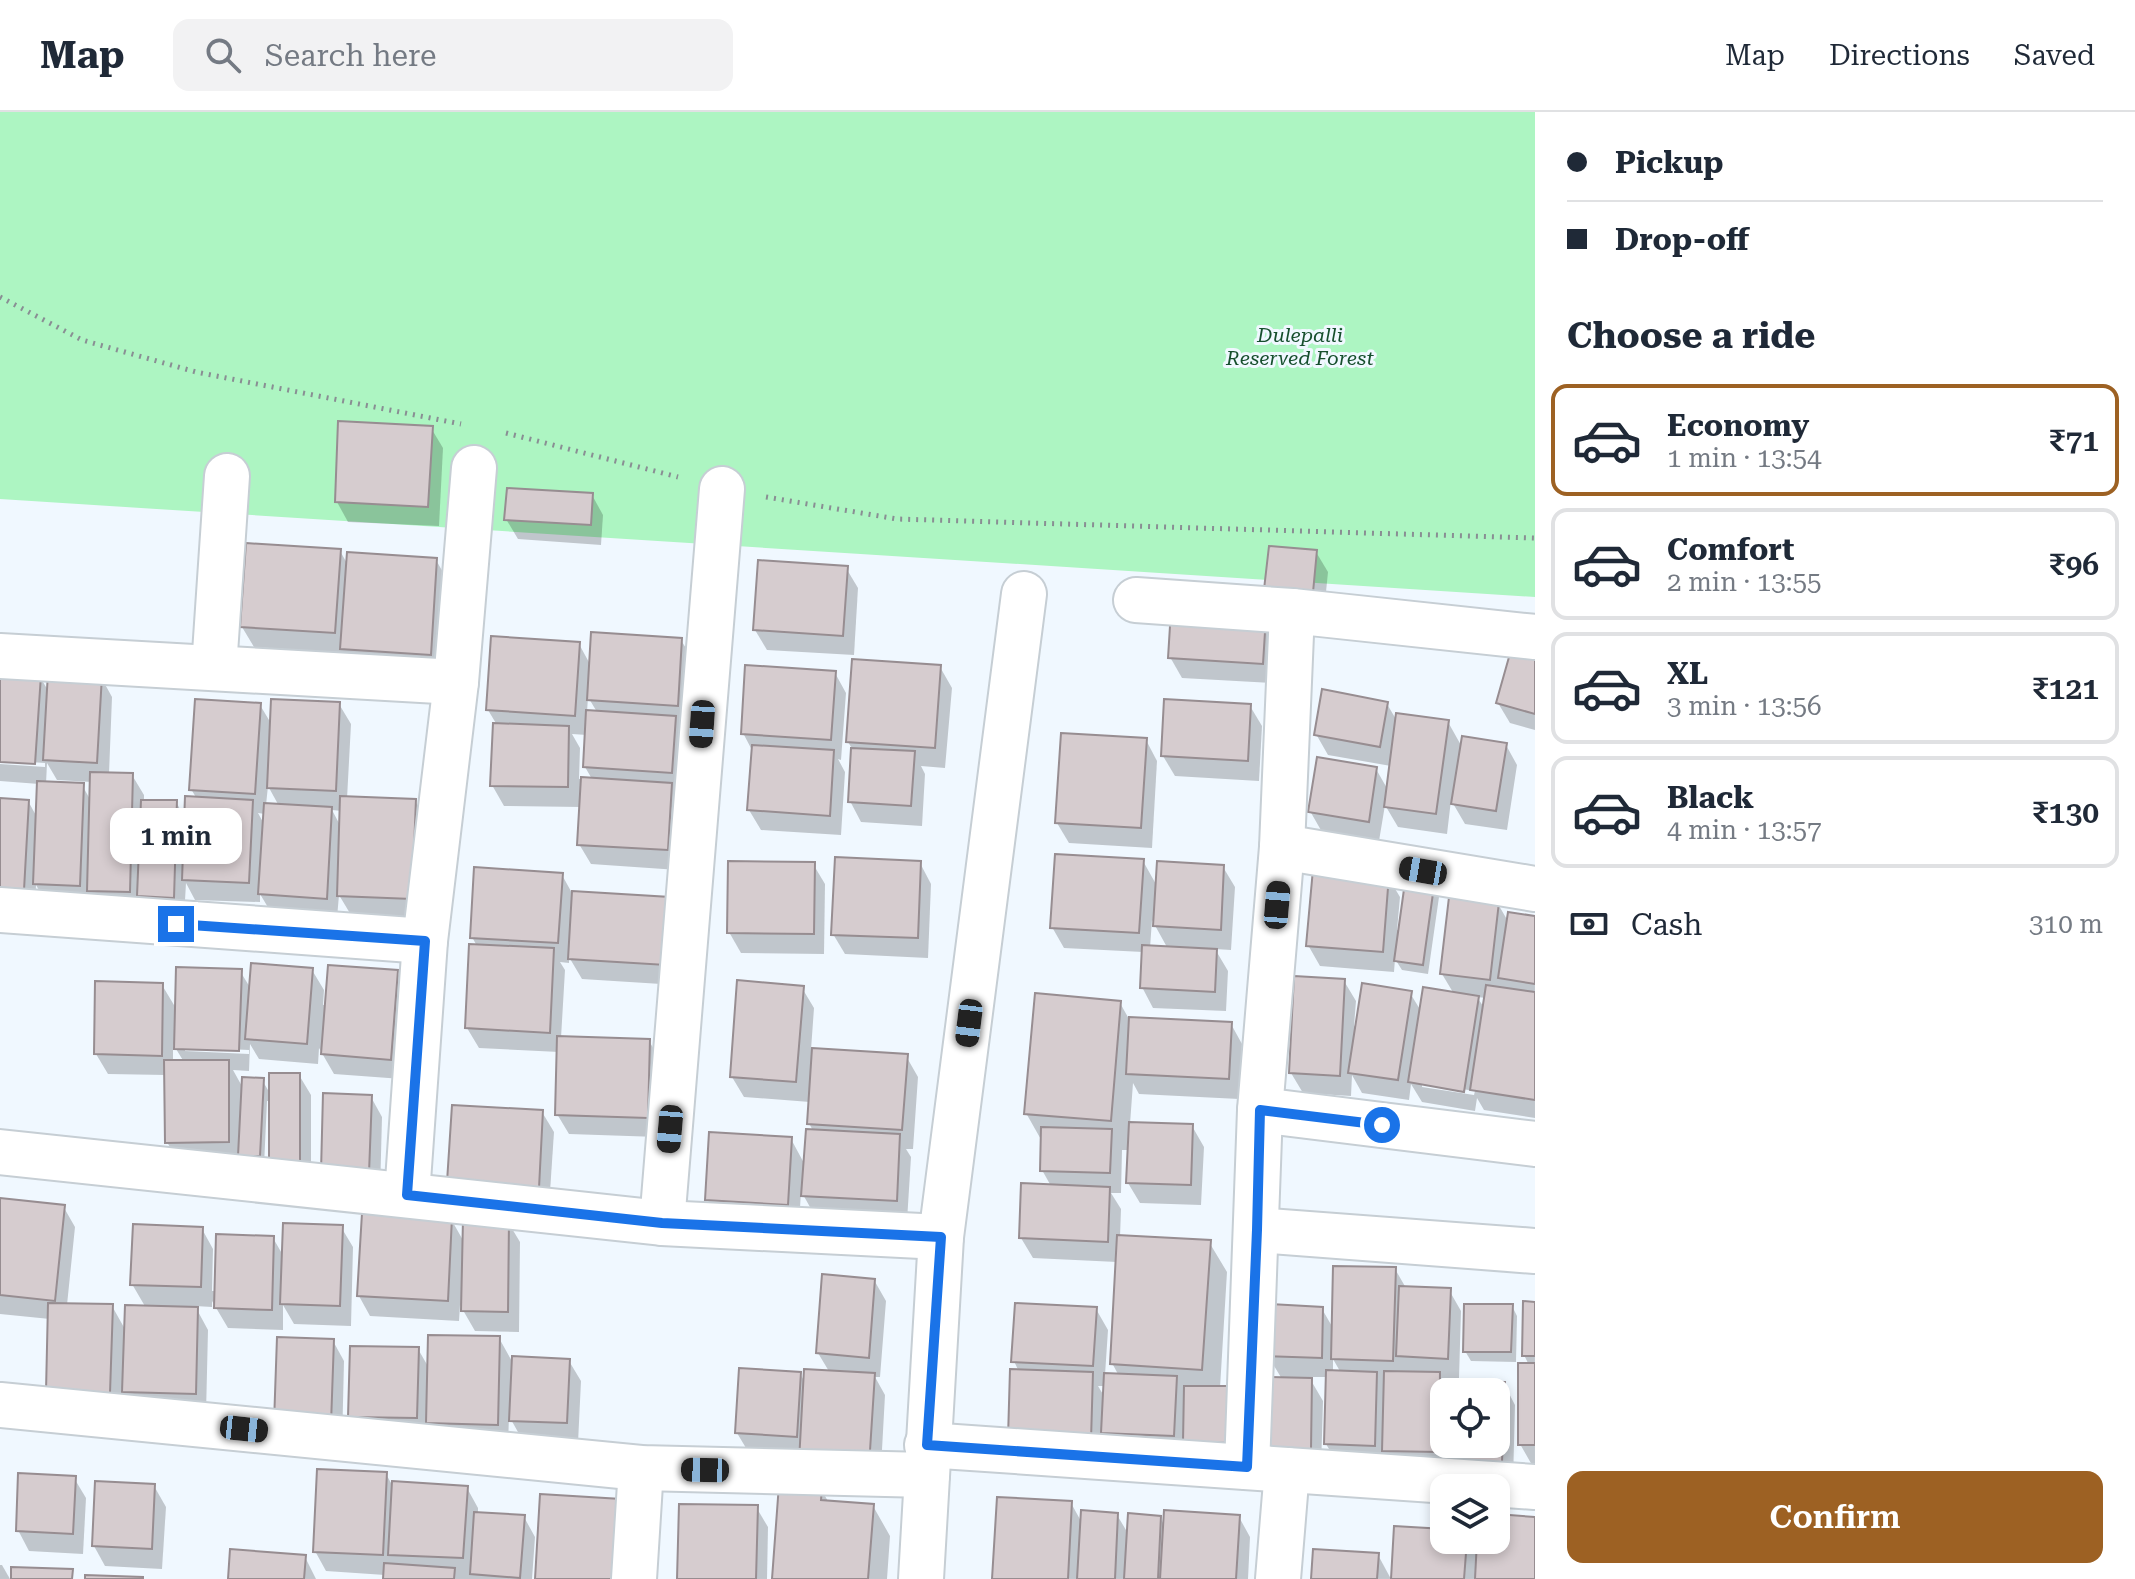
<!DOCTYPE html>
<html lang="en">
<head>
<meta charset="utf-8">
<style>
	:root { --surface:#fff; --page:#f2f2f3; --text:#1f2937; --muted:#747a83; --line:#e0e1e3; --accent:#9d6123 }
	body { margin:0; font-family:"Roboto Serif",serif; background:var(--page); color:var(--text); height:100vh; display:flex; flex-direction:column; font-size:30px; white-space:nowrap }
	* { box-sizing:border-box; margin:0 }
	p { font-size:26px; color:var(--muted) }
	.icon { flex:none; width:44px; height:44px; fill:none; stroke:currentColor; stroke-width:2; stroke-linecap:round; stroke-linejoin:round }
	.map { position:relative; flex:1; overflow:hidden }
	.panel { display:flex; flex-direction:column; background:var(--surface); width:600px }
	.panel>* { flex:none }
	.hud { display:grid; align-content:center; height:176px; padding:0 32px; background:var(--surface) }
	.controls { position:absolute; left:1430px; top:1266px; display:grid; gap:16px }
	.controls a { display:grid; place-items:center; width:80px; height:80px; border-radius:16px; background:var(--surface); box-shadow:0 4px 12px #0003; font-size:40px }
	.end { position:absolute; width:36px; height:36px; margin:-18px; border:10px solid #1a73e8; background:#fff; box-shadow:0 0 0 4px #fff }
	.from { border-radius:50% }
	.bubble { position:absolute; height:56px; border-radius:16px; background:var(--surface); box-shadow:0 4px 12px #0003; font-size:26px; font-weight:600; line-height:56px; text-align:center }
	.car { position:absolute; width:24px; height:48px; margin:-24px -12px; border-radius:10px; box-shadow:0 0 6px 2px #0007; background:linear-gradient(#222 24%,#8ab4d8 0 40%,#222 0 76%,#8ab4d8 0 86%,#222 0) }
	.hud b { display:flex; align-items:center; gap:28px; height:76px; font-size:30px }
	.hud b+b { border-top:2px solid var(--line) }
	.hud i { width:20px; height:20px; background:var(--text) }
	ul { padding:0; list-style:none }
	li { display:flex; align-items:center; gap:24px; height:112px; margin:0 16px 12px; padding:0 16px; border:4px solid var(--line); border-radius:16px }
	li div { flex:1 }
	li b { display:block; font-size:30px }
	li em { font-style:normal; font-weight:600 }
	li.current { border-color:var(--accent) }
	li>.icon { width:72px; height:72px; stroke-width:1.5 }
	h2 { padding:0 32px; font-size:36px; line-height:96px }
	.pay { display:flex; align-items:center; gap:20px; height:88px; padding:0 32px; font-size:30px }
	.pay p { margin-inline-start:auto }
	.action { display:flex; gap:16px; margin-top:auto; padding:16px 32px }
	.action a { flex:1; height:92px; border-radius:16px; background:var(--accent); color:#fff; font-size:32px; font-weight:600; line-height:92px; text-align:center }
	header { display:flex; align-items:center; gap:48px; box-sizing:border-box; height:112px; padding:0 40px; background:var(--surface); border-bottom:2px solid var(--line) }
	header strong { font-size:38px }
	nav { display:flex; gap:44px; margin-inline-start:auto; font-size:28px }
	.search { width:560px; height:72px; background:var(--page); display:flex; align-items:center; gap:20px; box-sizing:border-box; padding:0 28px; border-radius:16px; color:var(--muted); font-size:30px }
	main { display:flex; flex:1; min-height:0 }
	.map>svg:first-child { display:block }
	.green { fill:#adf5c2 }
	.shadow { fill:#0003; fill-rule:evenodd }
	.building { fill:#d6cccf; stroke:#978d91; stroke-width:2 }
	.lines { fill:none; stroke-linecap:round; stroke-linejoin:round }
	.street-casing { stroke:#c6ced4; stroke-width:48 }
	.path { stroke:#898e93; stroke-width:5; stroke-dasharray:2 6; stroke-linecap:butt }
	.street { stroke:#fff; stroke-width:44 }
	.route { stroke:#1a73e8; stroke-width:10 }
	.labels { text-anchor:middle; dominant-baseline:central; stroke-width:6; stroke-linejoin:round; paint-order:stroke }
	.park-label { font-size:20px; font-style:italic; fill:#164f2d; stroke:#f0f8ff }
</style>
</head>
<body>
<header>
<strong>Map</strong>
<div class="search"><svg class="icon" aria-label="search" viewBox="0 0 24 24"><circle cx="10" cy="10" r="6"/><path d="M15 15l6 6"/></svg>Search here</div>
<nav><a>Map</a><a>Directions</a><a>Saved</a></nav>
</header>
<main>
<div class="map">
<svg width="1535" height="1467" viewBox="0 0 1535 1467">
	<rect width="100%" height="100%" fill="#f0f8ff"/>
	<path class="green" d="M0,0H1535V485L0,387Z"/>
	<g class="shadow">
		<path d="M431,316L443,336L439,414L348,410L337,390Z"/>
		<path d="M592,383L603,403L601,433L518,427L506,407Z"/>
		<path d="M340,439L348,453L436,448L448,469L442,562L354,557L345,541L254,535L242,515Z"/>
		<path d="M1316,440L1328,460L1323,510L1277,506Z"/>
		<path d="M846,456L858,476L854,543L767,538L755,518Z"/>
		<path d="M1265,506L1277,527L1274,571L1182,566L1170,545Z"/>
		<path d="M681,528L693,548L688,613H679L686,626L683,680H675L682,693L678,758L591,752L579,732L581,695L504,694L492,673L497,613L488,598L579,532L591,554ZM588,585L597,600H587ZM572,622L587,623L585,655L592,667H579L580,636Z"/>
		<path d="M1535,547V618L1510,611L1498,591Z"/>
		<path d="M940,555L952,576L945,656L921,654L925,662L922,714L861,710L850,689L853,638L848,630Z"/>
		<path d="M835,561L846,581L841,648L838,647L845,660L841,723L761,718L749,698L753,640L743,621Z"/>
		<path d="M40,565L49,580L101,565L112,585L109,662L132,663L144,683V690H176L186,708L197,687L191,677L260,593L272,613L339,592L351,612L347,687L415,689L426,709L423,806L351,803L339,783L337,806L272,802L260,782V790L195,788L186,771L184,806L101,799L91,782V793L47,792L36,773L35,798L0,796V688L28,689L38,707L39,672L0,669V652L45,655V651L0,648ZM47,651L57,668L92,670L91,689L82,673L46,672ZM268,674L279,694L266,693ZM332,698L342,699L341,715ZM258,701L265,702L264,712Z"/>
		<path d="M1387,592L1397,609L1448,610L1462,635L1506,633L1517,653L1507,718L1465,712L1451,688L1447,722L1398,715L1385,693L1379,729L1322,720L1310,699L1376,657L1388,678L1391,654L1328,643L1316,622Z"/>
		<path d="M1250,594L1262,614L1259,669L1175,664L1163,644Z"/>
		<path d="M1146,628L1157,649L1152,736L1069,731L1057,711Z"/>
		<path d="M1143,749L1157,774L1223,755L1235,775L1231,838L1215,837L1228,859L1226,899L1153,896L1142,875L1143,840L1064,836L1052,815ZM1152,808L1168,837L1150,836Z"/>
		<path d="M920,751L931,772L928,846L845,842L833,822Z"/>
		<path d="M813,752L825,772L824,842L741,841L729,820Z"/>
		<path d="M562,763L572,781L669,787L677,873L582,867L569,845V851L560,850L565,858L561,926L649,929L661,949L658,1025L569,1022L557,1002L559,940L479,936L467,916L477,834L472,825Z"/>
		<path d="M1388,765L1400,785L1397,818H1400L1433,776L1439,785L1428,862L1402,858L1395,847L1394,860L1320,854L1308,833Z"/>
		<path d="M1498,792L1509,811L1535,806V1006L1484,998L1477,986L1475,999L1422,990L1411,972L1409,988L1362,981L1352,963L1351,984L1303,981L1291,961L1344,869L1356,889L1354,914L1410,881L1421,899L1454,882L1442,862ZM1477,885L1486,886L1485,897ZM1422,971L1475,979L1474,983L1422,975Z"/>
		<path d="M312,858L324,878L323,893H327L397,860L409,881L402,967L334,962L319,936L318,952L259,947L250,932L249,959L233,958L243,976L262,968L271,983L299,963L311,983V1070H283L271,989H267L264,1054L240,1050L179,1051L167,1030L166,963L108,962L96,942L162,873L177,898L240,859L251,877ZM173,932L184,950H173ZM185,935L249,938V942L185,939Z"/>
		<path d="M802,876L814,896L811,938L906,944L918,965L913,1037H906L911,1045L907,1109L815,1104L801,1079L799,1113L719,1108L707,1087L791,1027L805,1053L813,1019L809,1011L810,990L744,985L732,965Z"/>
		<path d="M1120,891L1129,907L1231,912L1242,932L1239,987L1139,982L1133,971L1130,1012L1192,1014L1204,1035L1201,1093L1140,1091L1128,1071L1130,1038H1122L1121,1081H1111L1121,1097L1120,1125L1209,1130L1227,1160L1220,1276L1250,1350L1114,1340L1102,1320V1348L1019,1260L1014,1249L1096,1197L1108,1218L1105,1263L1119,1264L1112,1251L1117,1150L1033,1146L1021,1126L1051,1074L1042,1058L1043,1031L1026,1001ZM1098,1274H1105L1104,1284Z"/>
		<path d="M371,985L382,1005L380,1081L334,1080Z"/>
		<path d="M542,1000L554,1020L549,1095L461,1090Z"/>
		<path d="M0,1088L63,1094L75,1115L67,1193L112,1194L126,1219L146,1196L132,1172L202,1117L213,1137L212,1179H216L273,1126L284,1145L341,1115L353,1135L351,1214L294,1212L283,1193V1218L228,1216L212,1189V1195L195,1194L208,1218L206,1302L135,1300L121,1276V1301L59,1298L50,1207L0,1202Z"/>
		<path d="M451,1107L464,1130L508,1110L520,1130L519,1220L475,1219L460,1193L459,1209L370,1204L359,1184Z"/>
		<path d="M1395,1157L1406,1176L1449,1178L1461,1199L1459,1266H1441L1449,1280H1444V1332H1496V1280H1451L1504,1272L1515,1293L1513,1370L1396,1359L1386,1342V1353L1338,1352L1326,1332L1328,1265H1309L1323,1289L1321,1357L1280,1356L1282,1267L1268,1244L1322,1197L1333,1216ZM1333,1247L1341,1261L1333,1260Z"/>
		<path d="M874,1168L886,1189L880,1265H875L885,1283L880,1374L749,1341L737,1321L800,1262L805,1270L830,1261L818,1241Z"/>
		<path d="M1535,1192V1353H1532L1520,1332L1529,1253L1524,1243Z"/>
		<path d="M1512,1194L1517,1204L1516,1250L1471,1249L1465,1239Z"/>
		<path d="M499,1226L514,1253L569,1249L581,1269L578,1331L523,1329L509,1304L508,1333L440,1331L428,1311V1326L361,1324L350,1304L418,1237L429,1256Z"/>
		<path d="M279,1227L333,1229L344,1249L342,1332Z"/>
		<path d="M386,1362L391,1371L467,1376L478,1396V1402L524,1405L535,1425L532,1467H385V1463L326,1459L315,1439Z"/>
		<path d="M74,1366L86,1386L83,1442L29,1439L18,1418Z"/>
		<path d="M154,1374L166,1395L162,1457L105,1454L94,1434Z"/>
		<path d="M821,1377L829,1391L873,1394L890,1424L887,1467H774Z"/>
		<path d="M1071,1391L1082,1411L1117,1403L1129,1423L1160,1406L1165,1414L1239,1405L1250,1425L1248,1467H994Z"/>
		<path d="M756,1395L768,1415L767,1467H679Z"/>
		<path d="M1496,1404L1535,1407V1467H1393L1444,1419V1428H1471L1479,1442L1480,1428H1496Z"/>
		<path d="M1378,1443L1391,1467H1313Z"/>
		<path d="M305,1445L316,1467H230Z"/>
		<path d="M0,1453H2L10,1467H0Z"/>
	</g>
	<g class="building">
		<path d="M338,309L433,314L428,395L335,390Z"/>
		<path d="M507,376L593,381L591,413L504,408Z"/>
		<path d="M246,431L341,437L335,521L240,515Z"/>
		<path d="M1269,434L1317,438L1312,491L1263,486Z"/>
		<path d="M347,440L437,446L431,543L340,537Z"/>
		<path d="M758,448L848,454L843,524L753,518Z"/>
		<path d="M1171,498L1266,504L1263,552L1168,546Z"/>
		<path d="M591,520L682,526L678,594L587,588Z"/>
		<path d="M491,524L580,530L575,604L486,598Z"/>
		<path d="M1511,538L1535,545V602L1496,591Z"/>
		<path d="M852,547L941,553L935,636L846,630Z"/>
		<path d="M745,553L836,559L831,628L741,622Z"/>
		<path d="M48,560L102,563L97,651L43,648Z"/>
		<path d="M0,561L41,563L35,652L0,650Z"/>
		<path d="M1322,577L1388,590L1380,635L1314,623Z"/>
		<path d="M195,587L261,591L255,682L189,678Z"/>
		<path d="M271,587L340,590L336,679L267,676Z"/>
		<path d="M1164,587L1251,592L1248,649L1161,644Z"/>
		<path d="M586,598L676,604L672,661L583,655Z"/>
		<path d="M1396,601L1449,608L1436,702L1384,695Z"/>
		<path d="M493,611L569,614L568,675L490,674Z"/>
		<path d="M1061,621L1147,626L1141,716L1055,711Z"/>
		<path d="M1462,624L1507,631L1496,699L1451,692Z"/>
		<path d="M752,633L834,638L830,704L747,698Z"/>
		<path d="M851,636L915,639L911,694L848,690Z"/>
		<path d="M1317,645L1377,655L1369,710L1308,700Z"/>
		<path d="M90,660L133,661L130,780L87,779Z"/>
		<path d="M581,665L672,671L668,738L577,733Z"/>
		<path d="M37,669L84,671L80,774L33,772Z"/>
		<path d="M185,684L253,688L249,771L182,768Z"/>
		<path d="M340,684L416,687L412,787L337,784Z"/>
		<path d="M0,686L29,688L24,778L0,777Z"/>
		<path d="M141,688H177L174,786L137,784Z"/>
		<path d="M264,691L332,695L327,787L258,782Z"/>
		<path d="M1055,742L1144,747L1139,821L1050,816Z"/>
		<path d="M835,745L921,749L918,826L831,823Z"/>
		<path d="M728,749L815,750L814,822L727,821Z"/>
		<path d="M1157,749L1224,753L1221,818L1153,814Z"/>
		<path d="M474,755L563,761L558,831L470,826Z"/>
		<path d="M1313,757L1389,763L1383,840L1306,834Z"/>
		<path d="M1405,770L1434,774L1423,853L1394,849Z"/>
		<path d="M572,779L670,785L666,853L568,847Z"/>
		<path d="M1449,785L1499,790L1490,868L1440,862Z"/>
		<path d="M1508,800L1535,804V872L1498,866Z"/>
		<path d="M469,832L554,836L550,921L465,916Z"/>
		<path d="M1142,833L1217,837L1215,880L1140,876Z"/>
		<path d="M251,851L313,856L307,932L245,927Z"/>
		<path d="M328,853L398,858L391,948L321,942Z"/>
		<path d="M176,855L242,857L239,939L174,937Z"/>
		<path d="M1294,864L1345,867L1340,964L1289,961Z"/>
		<path d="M737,868L804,874L796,970L730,965Z"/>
		<path d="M95,869L163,871L162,944L94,942Z"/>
		<path d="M1362,871L1412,879L1398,968L1348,961Z"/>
		<path d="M1486,873L1535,880V988L1470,978Z"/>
		<path d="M1423,875L1479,884L1464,980L1408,970Z"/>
		<path d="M1035,881L1121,889L1111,1009L1024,1002Z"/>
		<path d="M1129,905L1232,910L1229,967L1126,962Z"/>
		<path d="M557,924L650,927L648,1006L555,1003Z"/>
		<path d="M812,936L908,942L902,1018L807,1012Z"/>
		<path d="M164,948H229V1030L165,1031Z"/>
		<rect x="269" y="961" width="31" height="90"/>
		<path d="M242,965L264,966L260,1044H238Z"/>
		<path d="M323,981L372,983L369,1061L321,1060Z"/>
		<path d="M452,993L543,998L539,1076L447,1070Z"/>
		<path d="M1129,1010L1193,1012L1191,1073L1126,1071Z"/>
		<path d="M1041,1015L1112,1017L1110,1061L1040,1059Z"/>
		<path d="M806,1017L900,1022L897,1089L801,1084Z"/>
		<path d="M709,1020L792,1025L788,1093L705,1088Z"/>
		<path d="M1021,1071L1110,1075L1108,1130L1019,1126Z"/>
		<path d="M0,1086L65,1093L55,1189L0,1183Z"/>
		<path d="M362,1101L452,1105L448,1189L357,1184Z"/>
		<path d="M463,1107L509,1108L508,1200L461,1199Z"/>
		<path d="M283,1111L343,1113L340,1194L280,1192Z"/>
		<path d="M133,1112L203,1115L201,1175L130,1173Z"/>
		<path d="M216,1122L274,1124L272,1198L214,1196Z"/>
		<path d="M1117,1123L1211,1128L1202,1258L1110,1252Z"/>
		<path d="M1333,1154L1396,1155L1393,1249L1331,1247Z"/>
		<path d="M822,1162L875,1167L869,1246L816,1241Z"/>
		<path d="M1399,1174L1451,1176L1448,1247L1396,1244Z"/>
		<path d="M1523,1189L1535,1190V1244H1522Z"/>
		<path d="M48,1191L113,1192L110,1281L46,1279Z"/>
		<path d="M1015,1191L1097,1195L1093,1254L1011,1250Z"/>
		<path d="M1268,1192L1323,1195L1322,1246L1266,1244Z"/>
		<path d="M1464,1192H1513L1511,1240H1463Z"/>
		<path d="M125,1193L198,1195L196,1282L122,1280Z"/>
		<path d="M428,1223L500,1224L498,1313L426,1311Z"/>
		<path d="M277,1225L334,1227L331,1312L274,1311Z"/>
		<path d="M350,1234L419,1235L417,1306L348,1305Z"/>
		<path d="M512,1244L570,1247L567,1311L509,1309Z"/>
		<rect x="1518" y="1251" width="17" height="82"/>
		<path d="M739,1256L801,1260L797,1325L735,1321Z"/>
		<path d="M804,1257L875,1261L869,1354L799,1350Z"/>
		<path d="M1010,1257L1093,1260L1091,1328L1008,1326Z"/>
		<path d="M1326,1258L1377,1260L1375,1334L1324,1332Z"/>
		<path d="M1384,1259L1440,1260L1439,1340L1382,1339Z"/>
		<path d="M1104,1261L1177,1264L1174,1324L1101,1321Z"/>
		<path d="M1268,1265L1312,1266L1311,1337H1266Z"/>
		<path d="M1450,1269L1505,1270L1502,1350L1448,1349V1332H1496V1280H1449Z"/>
		<path d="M1184,1274H1241L1240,1331L1183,1330Z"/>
		<path d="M317,1357L387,1360L383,1443L313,1440Z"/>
		<path d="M18,1361L76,1364L73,1422L16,1419Z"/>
		<path d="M95,1369L155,1372L152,1437L92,1434Z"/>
		<path d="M392,1369L468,1374L463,1446L388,1443Z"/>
		<path d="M779,1372L822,1375L821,1388L874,1392L868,1467H772Z"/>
		<path d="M540,1382L621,1387L617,1467H535Z"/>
		<path d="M997,1385L1072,1389L1068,1467H992Z"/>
		<path d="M679,1392L758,1393L756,1467H677Z"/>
		<path d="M1081,1398L1118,1401L1115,1467H1077Z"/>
		<path d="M1164,1398L1240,1403L1236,1467H1160Z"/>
		<path d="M474,1400L525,1403L520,1466L470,1462Z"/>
		<path d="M1128,1401L1161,1404L1158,1467H1124Z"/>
		<path d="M1496,1402L1535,1405V1467H1475L1477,1428H1496Z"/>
		<path d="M1394,1414L1444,1417V1428H1467L1464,1467H1391Z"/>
		<path d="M230,1437L306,1443L304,1467H228Z"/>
		<path d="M1313,1437L1379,1441L1377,1467H1311Z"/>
		<path d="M384,1451L455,1456L454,1467H383Z"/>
		<path d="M11,1455L73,1457L72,1467H11Z"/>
		<path d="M85,1463L143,1465V1467H85Z"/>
	</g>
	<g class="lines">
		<g class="street-casing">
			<g id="street">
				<path d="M1136,488L1292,499L1535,525"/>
				<path d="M0,544L456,570"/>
				<path d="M214,556L227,364"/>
				<path d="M1282,735L1535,777"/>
				<path d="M0,798L425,829"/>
				<path d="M1260,998L1535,1032"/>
				<path d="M0,1040L662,1111L941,1125"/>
				<path d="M407,1083L425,829L456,570L474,356"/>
				<path d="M662,1111L722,377"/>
				<path d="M1257,1118L1535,1139"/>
				<path d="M0,1293L641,1356L927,1363"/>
				<path d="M927,1333L1535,1375"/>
				<path d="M1247,1355L1260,998L1282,735L1292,499"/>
				<path d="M634,1467L641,1356"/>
				<path d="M921,1467L941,1125L1024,482"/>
				<path d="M1278,1467L1287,1358"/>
			</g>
		</g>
		<g class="path">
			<path d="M0,185L82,228L196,260L461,312"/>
			<path d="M506,321L678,365"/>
			<path d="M766,385L897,407L1535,426"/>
		</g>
		<use href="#street" class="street"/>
	</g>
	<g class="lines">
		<path class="route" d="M176,812L425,829L407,1083L662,1111L941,1125L927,1333L1247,1355L1257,1118L1260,998L1382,1013"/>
	</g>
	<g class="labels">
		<g class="park-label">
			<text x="1300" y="223">Dulepalli<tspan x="1300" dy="23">Reserved Forest</tspan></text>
		</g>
	</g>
</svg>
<div class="controls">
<a><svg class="icon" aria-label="locate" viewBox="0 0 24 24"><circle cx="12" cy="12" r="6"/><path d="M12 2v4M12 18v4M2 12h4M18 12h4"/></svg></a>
<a><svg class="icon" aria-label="layers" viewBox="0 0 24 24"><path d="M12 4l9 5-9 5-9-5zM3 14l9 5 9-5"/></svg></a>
</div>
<i class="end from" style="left:1382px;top:1013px"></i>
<i class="end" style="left:176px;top:812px"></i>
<div class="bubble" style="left:110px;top:696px;width:132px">1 min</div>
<i class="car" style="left:702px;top:612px;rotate:184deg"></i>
<i class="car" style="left:1423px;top:759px;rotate:280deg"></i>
<i class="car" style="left:1277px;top:793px;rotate:5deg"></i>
<i class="car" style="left:969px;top:911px;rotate:187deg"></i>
<i class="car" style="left:670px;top:1017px;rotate:185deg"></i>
<i class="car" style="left:244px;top:1317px;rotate:96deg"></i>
<i class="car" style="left:705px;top:1358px;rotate:271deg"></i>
</div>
<section class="panel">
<div class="hud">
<b><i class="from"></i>Pickup</b>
<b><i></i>Drop-off</b>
</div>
<h2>Choose a ride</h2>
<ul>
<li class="current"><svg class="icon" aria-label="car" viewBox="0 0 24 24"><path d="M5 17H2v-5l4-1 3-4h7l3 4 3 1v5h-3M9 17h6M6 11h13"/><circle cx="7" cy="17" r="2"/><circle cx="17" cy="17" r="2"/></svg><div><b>Economy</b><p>1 min · 13:54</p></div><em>₹71</em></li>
<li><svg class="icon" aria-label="car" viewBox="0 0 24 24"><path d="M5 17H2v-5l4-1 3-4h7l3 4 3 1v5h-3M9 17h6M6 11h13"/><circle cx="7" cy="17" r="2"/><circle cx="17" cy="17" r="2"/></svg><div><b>Comfort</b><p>2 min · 13:55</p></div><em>₹96</em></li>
<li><svg class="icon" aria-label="car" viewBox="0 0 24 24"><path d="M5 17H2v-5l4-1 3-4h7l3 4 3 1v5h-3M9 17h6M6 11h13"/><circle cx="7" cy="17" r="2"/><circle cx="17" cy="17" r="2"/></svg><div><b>XL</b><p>3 min · 13:56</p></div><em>₹121</em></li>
<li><svg class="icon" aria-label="car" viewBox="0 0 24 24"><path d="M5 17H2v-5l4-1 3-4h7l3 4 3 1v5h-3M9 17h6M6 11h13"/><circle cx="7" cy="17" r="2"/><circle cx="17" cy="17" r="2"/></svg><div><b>Black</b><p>4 min · 13:57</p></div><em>₹130</em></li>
</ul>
<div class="pay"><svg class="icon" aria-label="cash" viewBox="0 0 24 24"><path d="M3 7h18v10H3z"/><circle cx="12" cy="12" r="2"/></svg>Cash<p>310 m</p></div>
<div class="action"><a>Confirm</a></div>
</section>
</main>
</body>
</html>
